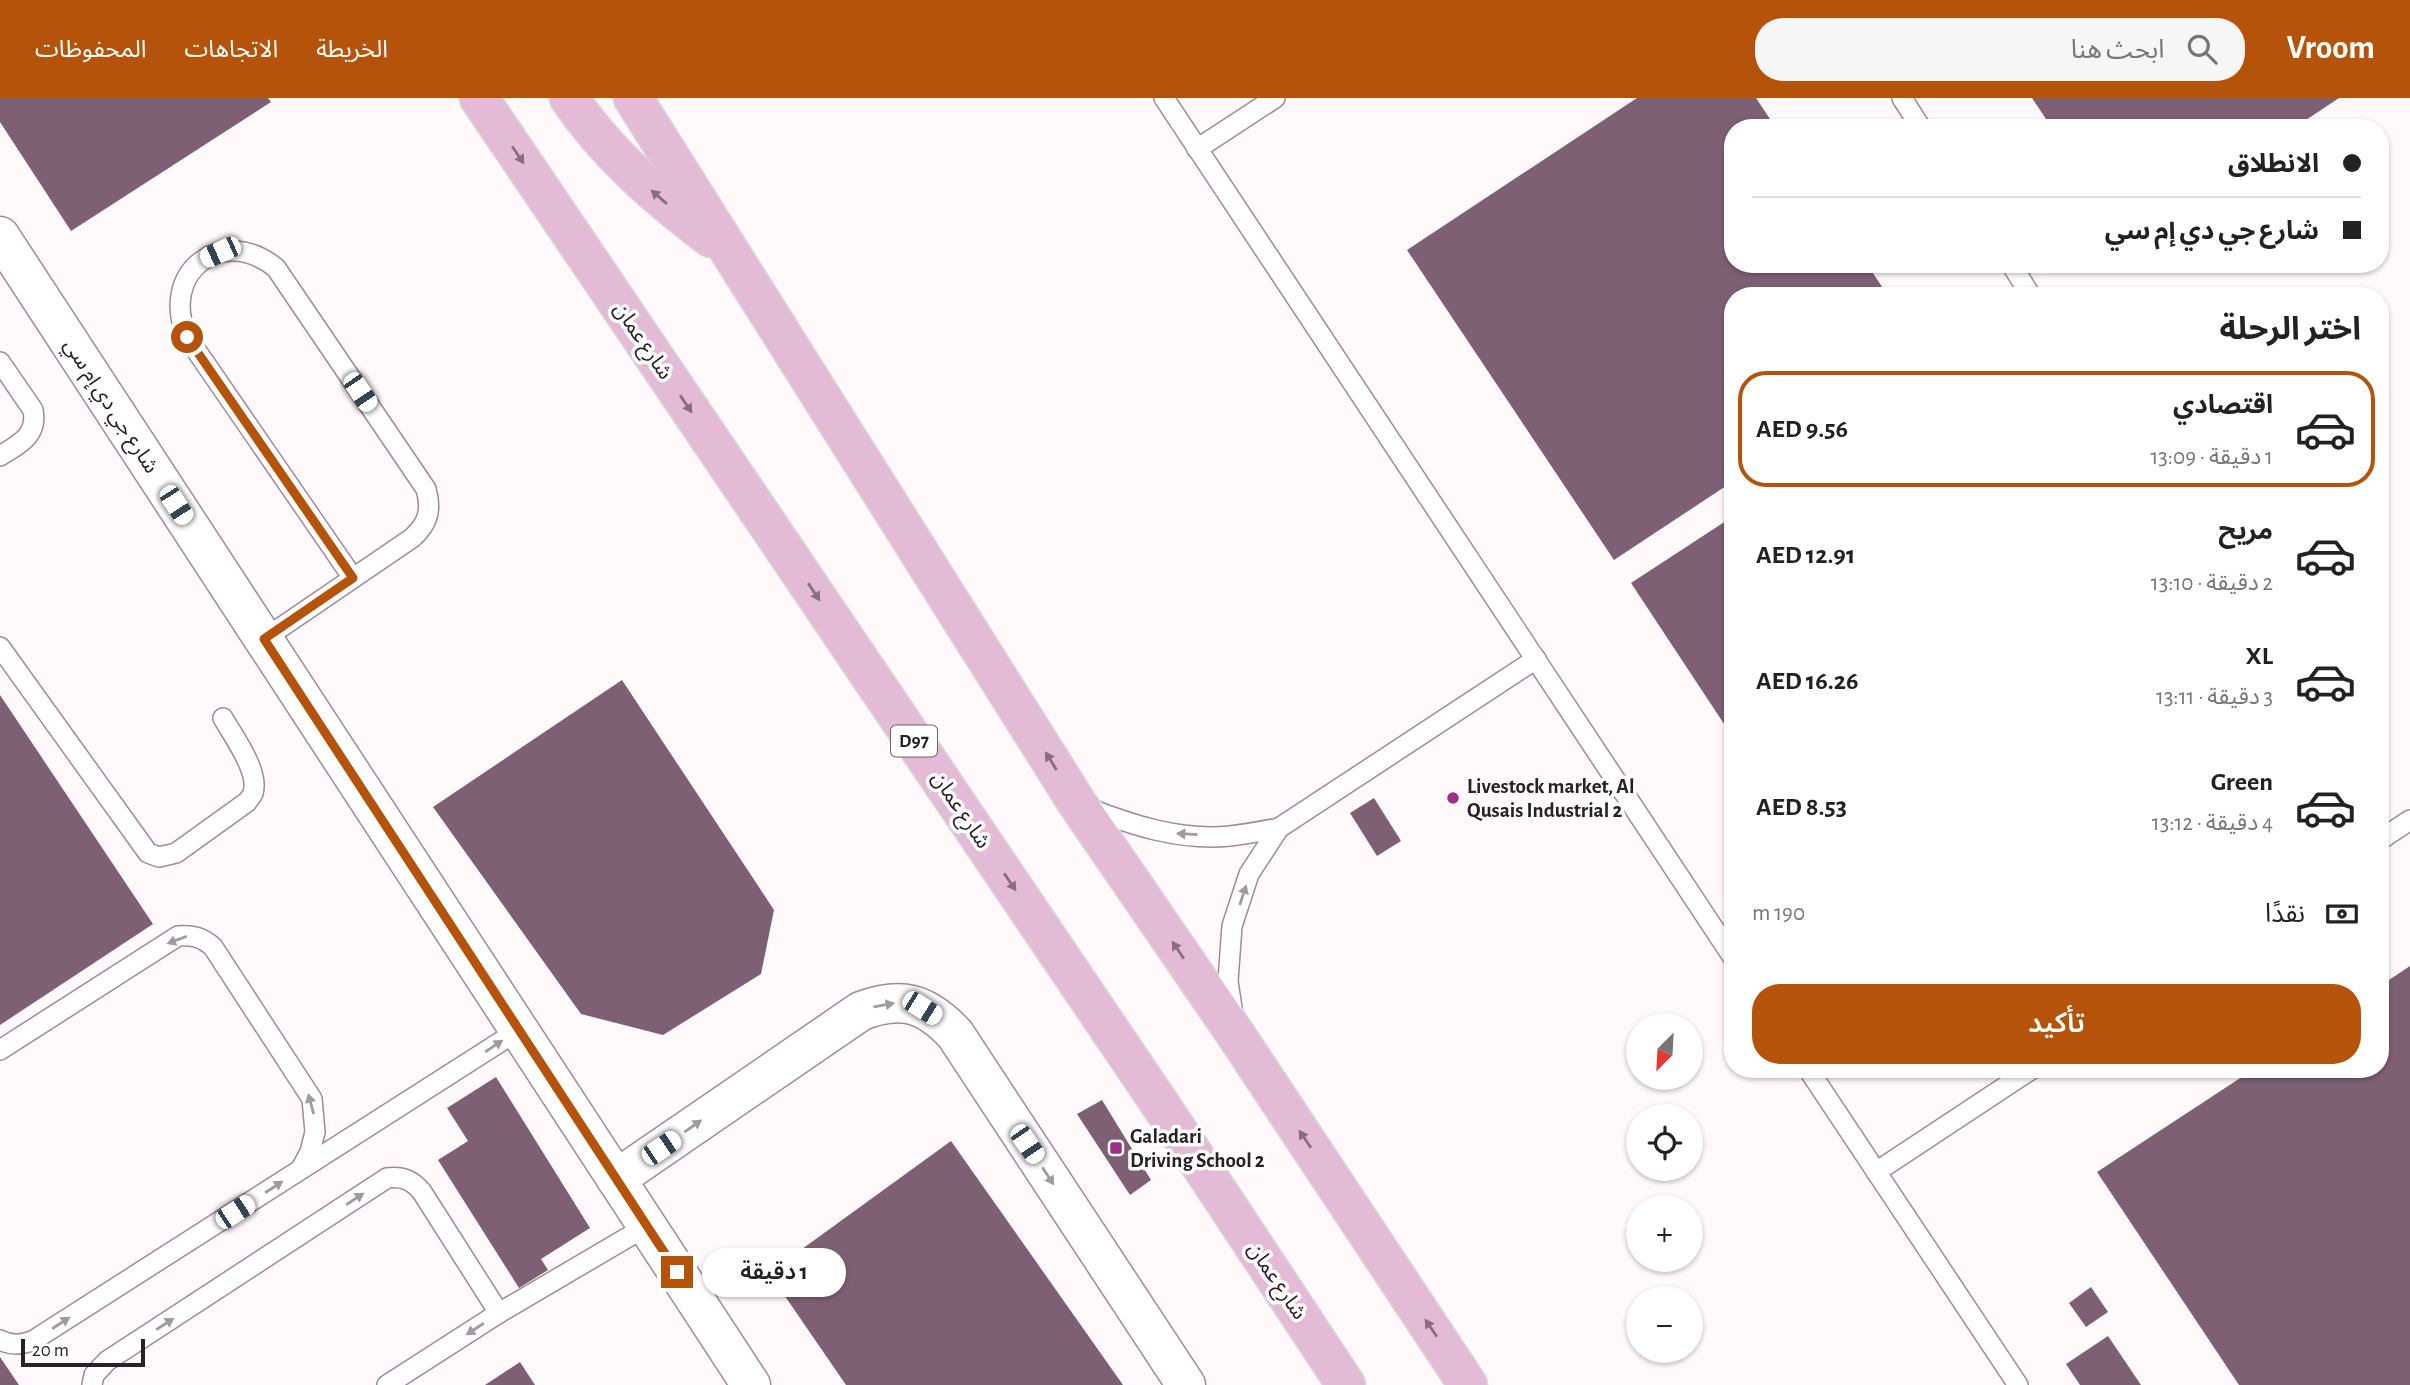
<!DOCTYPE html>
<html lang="ar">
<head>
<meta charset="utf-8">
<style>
	:root { --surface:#fff; --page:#f6f6f6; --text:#222; --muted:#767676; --line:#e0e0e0; --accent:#b45309 }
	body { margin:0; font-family:"Alegreya Sans","Noto Sans Arabic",sans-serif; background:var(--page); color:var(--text); direction:rtl; height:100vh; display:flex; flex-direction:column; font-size:26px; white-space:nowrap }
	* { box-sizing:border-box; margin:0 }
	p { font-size:23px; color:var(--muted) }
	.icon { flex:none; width:38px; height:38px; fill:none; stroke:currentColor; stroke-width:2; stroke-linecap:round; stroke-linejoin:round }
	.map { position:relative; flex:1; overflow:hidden; direction:ltr }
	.details { position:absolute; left:1724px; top:189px; width:665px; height:791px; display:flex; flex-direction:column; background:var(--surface); border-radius:28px; box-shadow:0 2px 5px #0004; direction:rtl }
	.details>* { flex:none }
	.banner { position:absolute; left:1724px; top:21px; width:665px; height:154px; border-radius:28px; box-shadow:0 2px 5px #0004; direction:rtl; display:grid; align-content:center; height:154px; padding:0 28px; background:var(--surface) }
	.needle { width:46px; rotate:204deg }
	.controls { position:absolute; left:1626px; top:915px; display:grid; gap:14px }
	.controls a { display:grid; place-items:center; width:77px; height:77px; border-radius:50%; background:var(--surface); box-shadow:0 2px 5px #0004; font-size:35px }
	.scale { position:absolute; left:21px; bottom:18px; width:124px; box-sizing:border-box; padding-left:7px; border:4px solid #2a2027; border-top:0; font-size:19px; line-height:24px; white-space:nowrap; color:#2a2027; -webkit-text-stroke:5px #fff; paint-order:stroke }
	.end { position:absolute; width:32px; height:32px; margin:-16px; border:9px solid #b45309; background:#fff; box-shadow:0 0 0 4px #fff }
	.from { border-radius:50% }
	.bubble { position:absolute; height:49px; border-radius:24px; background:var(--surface); box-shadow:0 2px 5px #0004; font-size:23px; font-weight:600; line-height:49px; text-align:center; direction:rtl }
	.car { position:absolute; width:21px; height:42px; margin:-21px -10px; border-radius:9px; box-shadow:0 0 5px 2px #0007; background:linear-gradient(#fff 24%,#345 0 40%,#fff 0 76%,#345 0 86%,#fff 0) }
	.banner b { display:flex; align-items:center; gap:24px; height:66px; font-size:26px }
	.banner b+b { border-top:2px solid var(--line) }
	.banner i { width:18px; height:18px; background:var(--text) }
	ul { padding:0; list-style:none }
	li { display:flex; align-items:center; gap:21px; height:116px; margin:0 14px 10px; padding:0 14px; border:4px solid transparent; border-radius:28px }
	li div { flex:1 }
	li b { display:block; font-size:26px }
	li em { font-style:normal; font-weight:600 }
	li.active { border-color:var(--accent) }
	li>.icon { width:63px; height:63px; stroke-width:1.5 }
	h2 { padding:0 28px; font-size:32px; line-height:84px }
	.pay { display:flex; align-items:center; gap:18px; height:77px; padding:0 28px; font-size:26px }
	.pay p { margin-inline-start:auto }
	.action { display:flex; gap:14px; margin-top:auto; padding:14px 28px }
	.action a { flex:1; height:80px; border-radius:28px; background:var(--accent); color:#fff; font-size:28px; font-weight:600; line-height:80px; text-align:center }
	header { display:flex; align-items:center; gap:42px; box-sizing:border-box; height:98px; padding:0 35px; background:var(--accent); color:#fff }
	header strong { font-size:33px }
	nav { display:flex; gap:38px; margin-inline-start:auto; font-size:24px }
	.search { width:490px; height:63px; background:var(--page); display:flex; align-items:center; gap:18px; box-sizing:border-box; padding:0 24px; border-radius:28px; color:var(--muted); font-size:26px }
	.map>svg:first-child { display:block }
	.building { fill:#7e6074 }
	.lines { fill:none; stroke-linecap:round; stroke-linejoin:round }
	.lane-casing { stroke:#a3889a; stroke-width:22 }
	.street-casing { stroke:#a3889a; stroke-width:41 }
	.primary-casing { stroke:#d9d7d8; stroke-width:41 }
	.lane { stroke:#fff; stroke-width:19 }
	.street { stroke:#fff; stroke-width:38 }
	.primary { stroke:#e4bbd7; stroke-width:38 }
	.oneway { fill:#876e7f }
	.oneway2 { fill:#9f9b9e }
	.route { stroke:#b45309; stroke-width:9 }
	.poi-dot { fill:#a22d86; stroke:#fff; stroke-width:2.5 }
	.labels { text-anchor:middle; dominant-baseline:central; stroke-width:7; stroke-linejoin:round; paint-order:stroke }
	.shield { fill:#fff; stroke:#6a6368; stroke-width:2 }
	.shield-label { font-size:19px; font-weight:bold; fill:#2a2027 }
	.street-label { font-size:21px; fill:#2a2027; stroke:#fff }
	.poi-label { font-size:21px; font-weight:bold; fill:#2a2027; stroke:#fff; text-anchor:start }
</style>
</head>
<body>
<header>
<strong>Vroom</strong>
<div class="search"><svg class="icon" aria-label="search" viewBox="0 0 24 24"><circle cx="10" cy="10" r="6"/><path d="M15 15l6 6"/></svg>ابحث هنا</div>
<nav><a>الخريطة</a><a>الاتجاهات</a><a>المحفوظات</a></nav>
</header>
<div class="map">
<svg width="2410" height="1287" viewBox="0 0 2410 1287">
	<rect width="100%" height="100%" fill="#fff9fc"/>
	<g class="building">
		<path d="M0,0H268L271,4L71,133L0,24Z"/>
		<path d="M1637,0H1756L1776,30H1732V166H1867L1888,198H1732V384L1614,462L1407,152Z"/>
		<path d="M2032,0H2339L2294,30H2052Z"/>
		<path d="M1732,419V638L1631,485Z"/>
		<path d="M622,582L774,812L761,876L663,937L581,916L433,709Z"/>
		<path d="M0,597L153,826L0,927Z"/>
		<path d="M1374,700L1401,743L1377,758L1350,715Z"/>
		<path d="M2410,868V1287H2239L2097,1074L2254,971H2380V888Z"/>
		<path d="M496,979L590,1130L541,1161L548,1172L519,1190L438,1062L468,1043L447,1010Z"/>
		<path d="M1102,1002L1151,1082L1130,1097L1077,1016Z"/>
		<path d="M951,1043L1123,1287H846L769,1175Z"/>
		<path d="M2091,1189L2108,1214L2086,1229L2069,1205Z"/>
		<path d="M2108,1238L2141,1287H2080L2066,1266Z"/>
		<path d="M0,1259L19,1287H0Z"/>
		<path d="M520,1264L535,1287H485Z"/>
	</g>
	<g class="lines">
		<g class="lane-casing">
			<g id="lane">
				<path d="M1164,0L1732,858"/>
				<path d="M1902,0L1921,30"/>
				<path d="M1197,51L1275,0"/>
				<path d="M2011,166L2031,198"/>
				<path d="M0,264L33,312C38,338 19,346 0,358"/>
				<path d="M264,541L412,440C428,426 432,412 426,391L276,170C222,126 159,174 187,239L353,480"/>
				<path d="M0,549L148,755L159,759L176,755L247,704C249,701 252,698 253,695C260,674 233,638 223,620"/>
				<path d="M1086,709C1131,727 1180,743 1230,738C1246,736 1263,733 1279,730"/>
				<path d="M2380,742L2410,722"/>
				<path d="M1233,917L1228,883L1232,828L1249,776L1279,730L1536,561"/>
				<path d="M0,952L178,838C193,837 202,839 213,849L312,1001L315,1034L310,1054L301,1071"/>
				<path d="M1808,971L2018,1287"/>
				<path d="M1876,1074L2032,971"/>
				<path d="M499,1215L647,1128"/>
				<path d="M0,1242C12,1248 22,1247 34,1242L519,932"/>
				<path d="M92,1287L94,1277L107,1263L387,1080C403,1078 412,1082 422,1094L499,1215L387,1287"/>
			</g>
		</g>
		<g class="street-casing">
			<g id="street">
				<path d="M0,138L751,1287"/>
				<path d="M616,1081L861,913C901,898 925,904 955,936L1186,1287"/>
			</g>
		</g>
		<g class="primary-casing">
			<g id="primary">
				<path d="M479,0L1164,1012L1346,1287"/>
				<path d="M569,0C607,56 657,99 711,140"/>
				<path d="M633,0L1077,705L1236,937L1468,1287"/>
			</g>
		</g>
		<use href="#lane" class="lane"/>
		<use href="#street" class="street"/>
		<use href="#primary" class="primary"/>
	</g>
	<defs><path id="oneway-solid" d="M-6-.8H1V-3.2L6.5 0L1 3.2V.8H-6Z" transform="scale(1.75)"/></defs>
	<g class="oneway">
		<use href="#oneway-solid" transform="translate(518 57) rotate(56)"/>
		<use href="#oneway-solid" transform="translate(659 99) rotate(-139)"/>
		<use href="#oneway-solid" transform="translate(686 306) rotate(56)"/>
		<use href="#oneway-solid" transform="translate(814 494) rotate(56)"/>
		<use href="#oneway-solid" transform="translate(1051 663) rotate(-122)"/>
		<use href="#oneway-solid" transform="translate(1010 784) rotate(56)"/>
		<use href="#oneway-solid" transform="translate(1178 852) rotate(-124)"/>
		<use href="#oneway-solid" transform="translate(1305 1041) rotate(-124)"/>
		<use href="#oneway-solid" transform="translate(1431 1230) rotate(-124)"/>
	</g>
	<g class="oneway2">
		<use href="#oneway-solid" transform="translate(1187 736) rotate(-177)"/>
		<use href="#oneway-solid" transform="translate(1243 797) rotate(-72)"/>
		<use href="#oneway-solid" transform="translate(177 842) rotate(159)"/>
		<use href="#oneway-solid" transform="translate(884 907) rotate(-10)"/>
		<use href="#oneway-solid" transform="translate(494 948) rotate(-34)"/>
		<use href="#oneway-solid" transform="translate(311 1006) rotate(-105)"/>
		<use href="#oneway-solid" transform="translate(693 1028) rotate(-35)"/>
		<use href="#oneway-solid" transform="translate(1048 1078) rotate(57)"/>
		<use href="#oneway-solid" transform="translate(274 1089) rotate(-33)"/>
		<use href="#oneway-solid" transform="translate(355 1101) rotate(-33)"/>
		<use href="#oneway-solid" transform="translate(61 1225) rotate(-33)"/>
		<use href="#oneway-solid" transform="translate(165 1226) rotate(-33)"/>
		<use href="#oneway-solid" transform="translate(475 1231) rotate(147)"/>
	</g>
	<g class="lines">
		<path class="route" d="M187,239L353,480L264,541L677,1174"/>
	</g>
	<g class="poi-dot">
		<circle cx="1453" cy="700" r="7"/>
		<rect x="1109" y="1043" width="14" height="14" rx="3.5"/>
	</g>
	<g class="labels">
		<rect class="shield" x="891" y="627.5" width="46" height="31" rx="5"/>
		<g class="shield-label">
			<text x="914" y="643">D97</text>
		</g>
		<g class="street-label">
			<text transform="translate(643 243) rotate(56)">شارع عمان</text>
			<text transform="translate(111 308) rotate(57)">شارع جي دي إم سي</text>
			<text transform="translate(961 712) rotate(56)">شارع عمان</text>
			<text transform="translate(1277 1183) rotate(56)">شارع عمان</text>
		</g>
		<g class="poi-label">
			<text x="1467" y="688">Livestock market, Al<tspan x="1467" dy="24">Qusais Industrial 2</tspan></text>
			<text x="1130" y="1038">Galadari<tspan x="1130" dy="24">Driving School 2</tspan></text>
		</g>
	</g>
</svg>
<div class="controls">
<a><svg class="needle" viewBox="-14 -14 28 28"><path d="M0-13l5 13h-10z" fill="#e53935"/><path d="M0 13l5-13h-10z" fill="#767676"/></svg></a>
<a><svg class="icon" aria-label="locate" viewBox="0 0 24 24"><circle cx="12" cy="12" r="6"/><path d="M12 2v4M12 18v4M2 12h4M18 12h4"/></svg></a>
<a>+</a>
<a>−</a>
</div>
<div class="scale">20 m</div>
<i class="end from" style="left:187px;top:239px"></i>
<i class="end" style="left:677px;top:1174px"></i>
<div class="bubble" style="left:702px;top:1150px;width:144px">1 دقيقة</div>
<i class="car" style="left:220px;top:154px;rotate:246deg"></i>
<i class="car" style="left:360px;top:294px;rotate:146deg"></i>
<i class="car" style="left:176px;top:407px;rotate:147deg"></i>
<i class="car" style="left:922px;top:910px;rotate:122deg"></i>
<i class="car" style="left:1027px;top:1046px;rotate:146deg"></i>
<i class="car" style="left:661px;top:1050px;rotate:56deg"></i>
<i class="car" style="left:235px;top:1114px;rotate:57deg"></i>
<div class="banner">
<b><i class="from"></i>الانطلاق</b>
<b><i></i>شارع جي دي إم سي</b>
</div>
<section class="details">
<h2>اختر الرحلة</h2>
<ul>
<li class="active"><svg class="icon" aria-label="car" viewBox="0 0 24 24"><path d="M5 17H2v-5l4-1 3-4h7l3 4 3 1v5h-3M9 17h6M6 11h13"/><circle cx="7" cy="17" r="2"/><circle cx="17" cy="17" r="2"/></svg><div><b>اقتصادي</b><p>1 دقيقة · 13:09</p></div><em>AED 9.56</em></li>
<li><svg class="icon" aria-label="car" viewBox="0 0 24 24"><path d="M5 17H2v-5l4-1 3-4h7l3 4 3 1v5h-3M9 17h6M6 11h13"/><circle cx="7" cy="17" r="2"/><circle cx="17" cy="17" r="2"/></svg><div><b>مريح</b><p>2 دقيقة · 13:10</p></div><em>AED 12.91</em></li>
<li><svg class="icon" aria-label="car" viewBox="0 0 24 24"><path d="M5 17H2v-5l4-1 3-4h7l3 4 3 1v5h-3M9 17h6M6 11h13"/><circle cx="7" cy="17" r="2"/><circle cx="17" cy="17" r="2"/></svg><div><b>XL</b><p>3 دقيقة · 13:11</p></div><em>AED 16.26</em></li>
<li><svg class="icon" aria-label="car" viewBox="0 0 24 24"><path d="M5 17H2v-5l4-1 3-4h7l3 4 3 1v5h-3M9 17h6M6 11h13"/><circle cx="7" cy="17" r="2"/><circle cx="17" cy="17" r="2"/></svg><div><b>Green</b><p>4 دقيقة · 13:12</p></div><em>AED 8.53</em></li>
</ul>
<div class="pay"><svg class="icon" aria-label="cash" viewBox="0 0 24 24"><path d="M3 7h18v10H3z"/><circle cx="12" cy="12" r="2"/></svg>نقدًا<p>190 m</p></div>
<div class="action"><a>تأكيد</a></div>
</section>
</div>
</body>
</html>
